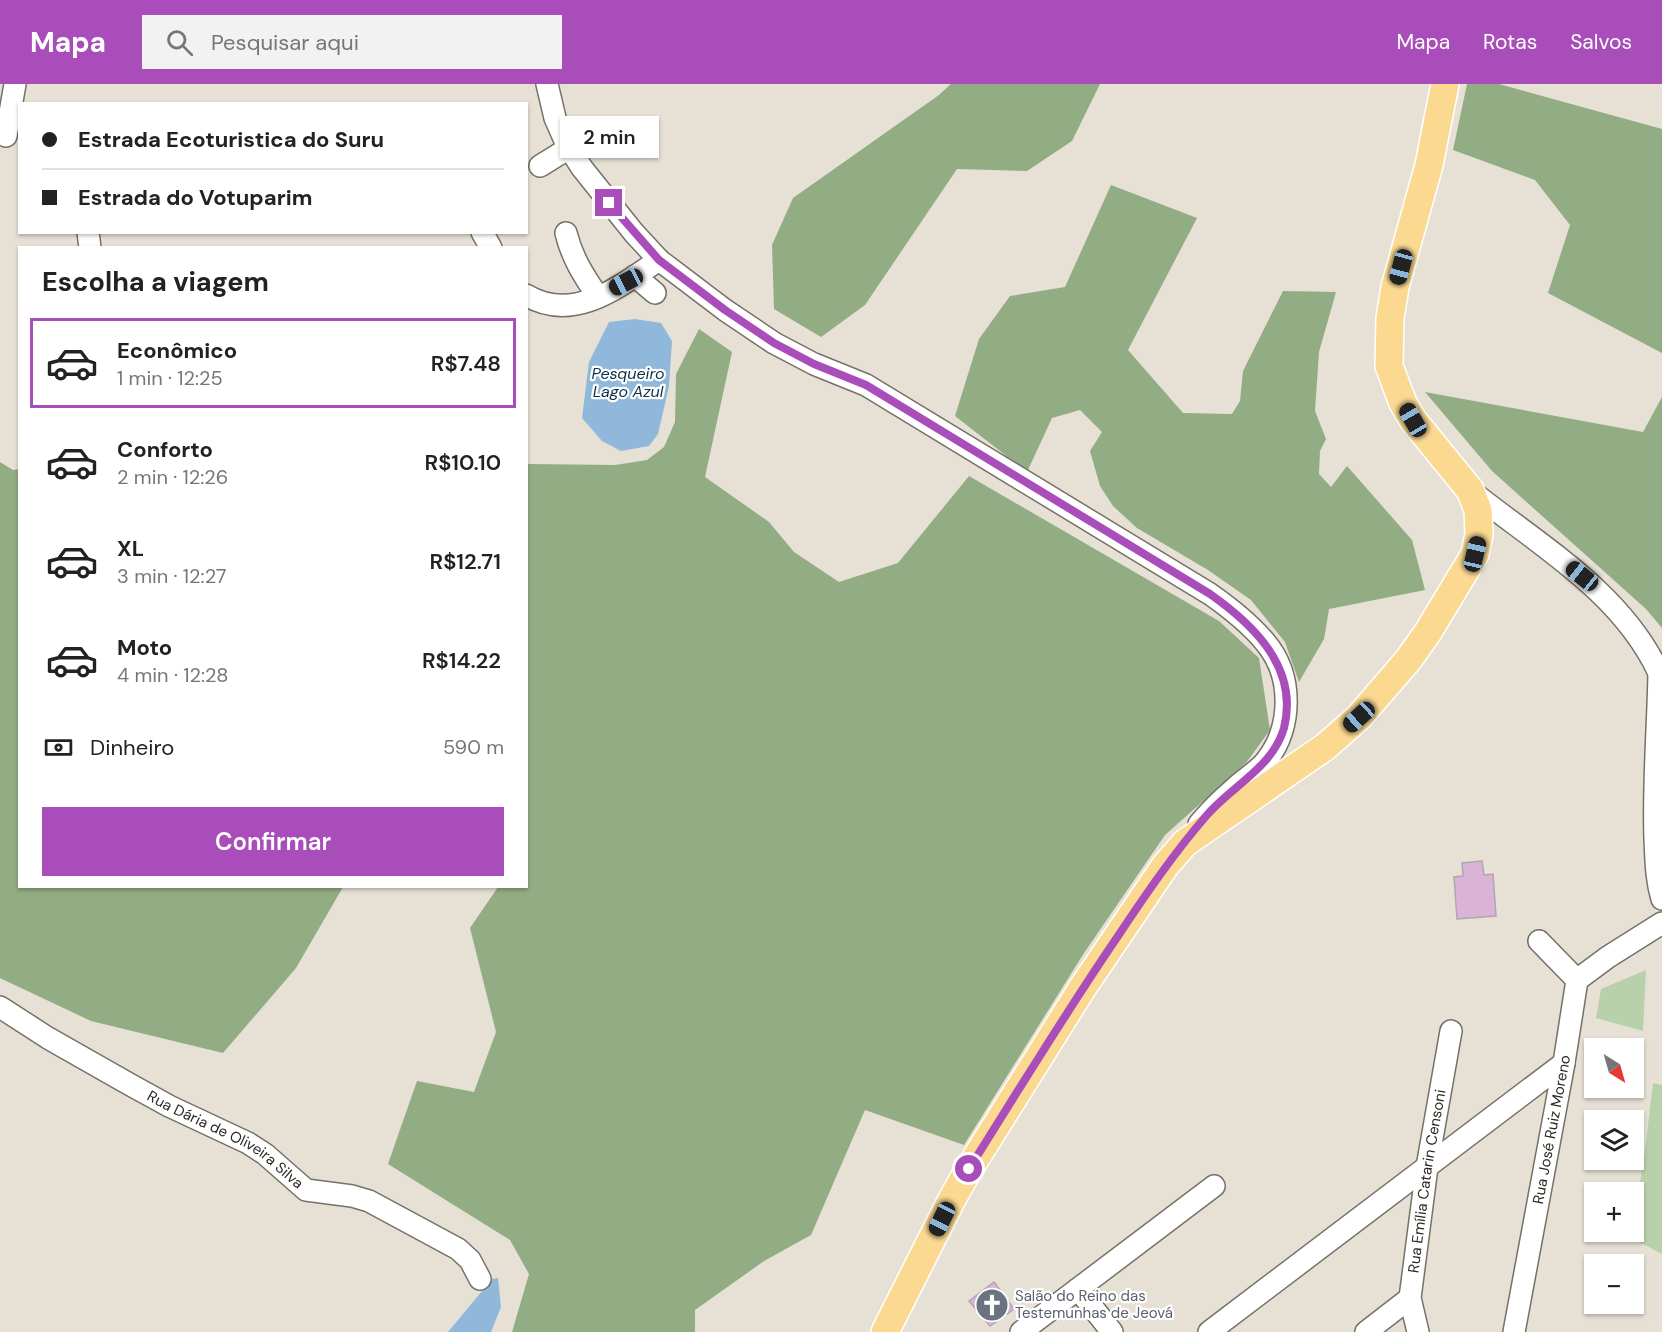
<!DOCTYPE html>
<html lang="pt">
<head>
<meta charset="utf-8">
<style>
	:root { --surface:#fff; --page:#f2f2f2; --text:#222; --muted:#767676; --line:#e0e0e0; --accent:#a84db9 }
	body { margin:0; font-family:"DM Sans",sans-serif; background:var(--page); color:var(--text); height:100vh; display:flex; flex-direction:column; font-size:22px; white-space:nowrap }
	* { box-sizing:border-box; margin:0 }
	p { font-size:20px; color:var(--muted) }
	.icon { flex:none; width:33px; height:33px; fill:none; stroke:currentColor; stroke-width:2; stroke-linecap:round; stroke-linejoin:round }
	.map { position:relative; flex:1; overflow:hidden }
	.details { position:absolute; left:18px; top:162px; width:510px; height:642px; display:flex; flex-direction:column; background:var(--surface); border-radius:0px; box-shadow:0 2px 4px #0004 }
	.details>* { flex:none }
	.banner { position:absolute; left:18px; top:18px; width:510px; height:132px; border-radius:0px; box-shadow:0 2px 4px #0004; display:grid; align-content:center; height:132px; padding:0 24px; background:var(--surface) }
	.needle { width:39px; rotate:143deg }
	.controls { position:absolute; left:1584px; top:954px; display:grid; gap:12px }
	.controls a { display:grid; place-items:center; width:60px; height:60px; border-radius:0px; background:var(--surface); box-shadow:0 2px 4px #0004; font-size:30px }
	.end { position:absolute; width:27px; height:27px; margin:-14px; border:8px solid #a84db9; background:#fff; box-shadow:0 0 0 3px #fff }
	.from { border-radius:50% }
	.bubble { position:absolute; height:42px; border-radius:0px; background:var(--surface); box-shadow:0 2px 4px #0004; font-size:20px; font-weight:600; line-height:42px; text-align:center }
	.car { position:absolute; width:18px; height:36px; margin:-18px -9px; border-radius:8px; box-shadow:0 0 4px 2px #0007; background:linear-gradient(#222 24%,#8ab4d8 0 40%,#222 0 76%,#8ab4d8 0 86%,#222 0) }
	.banner b { display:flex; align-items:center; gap:21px; height:57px; font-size:22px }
	.banner b+b { border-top:2px solid var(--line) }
	.banner i { width:15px; height:15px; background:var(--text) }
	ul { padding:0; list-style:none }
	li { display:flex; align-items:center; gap:18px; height:90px; margin:0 12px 9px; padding:0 12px; border:3px solid transparent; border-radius:0px }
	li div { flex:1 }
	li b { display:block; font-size:22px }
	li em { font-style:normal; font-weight:600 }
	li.active { border-color:var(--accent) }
	li>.icon { width:54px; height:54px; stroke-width:1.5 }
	h2 { padding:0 24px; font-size:27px; line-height:72px }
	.pay { display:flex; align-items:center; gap:15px; height:66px; padding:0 24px; font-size:22px }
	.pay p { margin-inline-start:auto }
	.button { display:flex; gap:12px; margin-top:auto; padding:12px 24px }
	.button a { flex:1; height:69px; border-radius:0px; background:var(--accent); color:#fff; font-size:24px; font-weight:600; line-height:69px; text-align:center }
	header { display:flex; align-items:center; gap:36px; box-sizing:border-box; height:84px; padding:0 30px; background:var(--accent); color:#fff }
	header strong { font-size:28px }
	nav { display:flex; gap:33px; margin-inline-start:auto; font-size:21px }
	.search { width:420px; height:54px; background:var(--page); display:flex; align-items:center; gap:15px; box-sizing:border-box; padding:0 21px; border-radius:0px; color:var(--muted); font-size:22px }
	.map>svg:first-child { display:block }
	.green { fill:#b8d1ab }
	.forest { fill:#92ac83 }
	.water { fill:#90b8da }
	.building { fill:#dbb3d6; stroke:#b0a6af; stroke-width:1.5 }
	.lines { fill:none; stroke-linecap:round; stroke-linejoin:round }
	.minor-casing { stroke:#767167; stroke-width:24 }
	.major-casing { stroke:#fff; stroke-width:30 }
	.minor { stroke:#fff; stroke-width:21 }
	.major { stroke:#fbd991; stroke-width:27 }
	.route { stroke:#a84db9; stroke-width:8 }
	.labels { text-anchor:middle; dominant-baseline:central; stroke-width:4.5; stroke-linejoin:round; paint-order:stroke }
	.street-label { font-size:15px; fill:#2c2a25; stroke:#fff }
	.worship-label { font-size:15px; fill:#5b616d; stroke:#fff; text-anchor:start }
	.water-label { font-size:16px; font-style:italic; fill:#0e2e46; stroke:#fff }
</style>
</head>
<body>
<header>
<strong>Mapa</strong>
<div class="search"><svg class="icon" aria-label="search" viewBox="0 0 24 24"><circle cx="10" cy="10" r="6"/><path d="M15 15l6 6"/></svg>Pesquisar aqui</div>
<nav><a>Mapa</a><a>Rotas</a><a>Salvos</a></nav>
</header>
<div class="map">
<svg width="1662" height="1248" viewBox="0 0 1662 1248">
	<rect width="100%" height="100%" fill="#e6e0d5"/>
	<g class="green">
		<path d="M1646,886L1643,947L1596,934L1601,905Z"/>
		<path d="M1653,999L1662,1001V1170L1630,1153L1631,1148H1634V1134L1644,1074Z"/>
	</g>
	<g class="forest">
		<path d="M951,0H1100L1072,57L1027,87L957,85L865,221L821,253L774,225L772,161L793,114L939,11Z"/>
		<path d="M1467,0H1499L1662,45V269L1548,209L1570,141L1535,96L1453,66Z"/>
		<path d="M1111,101L1197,134L1128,266L1183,329L1232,330L1240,317L1243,287L1283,207L1336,208L1319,268L1315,327L1326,355L1320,367L1319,390L1331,403L1347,382L1412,456L1425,506L1329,525L1324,555L1299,598L1285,558L1251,516L1208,486L1137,444L1113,422L1100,402L1090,367L1102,348L1080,326L1052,334L1027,388L955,332L979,255L1010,212L1065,203Z"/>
		<path d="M699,245L732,268L705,393L769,438L794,468L839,498L898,479L969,392L1219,537L1259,574L1270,646L1246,679L1165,751L1084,869L964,1061L865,1026L811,1151L764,1177L695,1226V1248H512L529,1190L510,1156L388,1080L417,997L474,1008L496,948L470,844L498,803L526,802L527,380L615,381L647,376L664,363L675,338L676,290Z"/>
		<path d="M1425,308L1643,348L1662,313V544L1646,525L1492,387Z"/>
		<path d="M0,378L13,386L20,385V802L343,803L296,884L223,969L91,937L0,894Z"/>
	</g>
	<g class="water">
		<path d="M635,235L661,239L672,257L669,302L658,350L649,362L621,367L602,357L582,334L589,278L609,238Z"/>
		<path d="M498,1194L501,1223L491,1248H448L492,1195Z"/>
	</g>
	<g class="building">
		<path d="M1482,777L1484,791L1493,790L1496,832L1457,835L1454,793L1463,792L1462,779Z"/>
		<path d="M994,1198L1014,1225L990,1242L969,1217Z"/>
	</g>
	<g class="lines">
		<g class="minor-casing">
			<g id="minor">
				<path d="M547,0L555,34L566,59L582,84L634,149L659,176L725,226L774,259L814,280L866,301L1210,510C1230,524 1250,540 1265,558C1294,592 1292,644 1266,677C1257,688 1244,695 1235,704C1222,715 1210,727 1199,740"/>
				<path d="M6,52L15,0"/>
				<path d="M540,82L569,64"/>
				<path d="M88,148L90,164"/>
				<path d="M482,148L491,164"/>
				<path d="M566,149C572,174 584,192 598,213"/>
				<path d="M635,192L655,209"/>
				<path d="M526,211C574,240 620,202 659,176"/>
				<path d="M1470,406C1537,460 1621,507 1659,589"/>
				<path d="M1662,586L1659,589C1658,644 1653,700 1655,755C1656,776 1656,795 1662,815"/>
				<path d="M1577,896L1608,873L1662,839"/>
				<path id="s1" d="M0,923L48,954L129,1000L169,1022L248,1059L265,1070L306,1106L352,1112L369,1117L458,1165L470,1176L480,1195"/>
				<path d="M1078,1205L1112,1248"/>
				<path d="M1021,1248L1214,1102"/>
				<path d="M1209,1248L1564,979"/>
				<path d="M1366,1248L1410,1214"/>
				<path id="s2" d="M1418,1248L1410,1214L1427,1083L1451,947"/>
				<path id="s3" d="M1514,1248L1564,979L1577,896L1539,857"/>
			</g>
		</g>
		<g class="major-casing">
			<path id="major" d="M885,1248L951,1117L969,1085L1083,903L1165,782L1185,759L1325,663L1359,633L1409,575L1428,548L1475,470L1479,450L1478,426L1470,406L1413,336L1403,319L1389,282L1390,234L1395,203L1429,81L1445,0"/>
		</g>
		<use href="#minor" class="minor"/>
		<use href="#major" class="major"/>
	</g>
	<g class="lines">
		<path class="route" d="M609,119L659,176L725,226L774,259L814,280L866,301L1210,510C1254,541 1299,584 1284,644C1273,683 1232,702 1207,731C1174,769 1146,810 1118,852C1066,928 1018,1007 969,1085"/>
	</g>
	<defs>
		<g id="church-disc" transform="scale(1.725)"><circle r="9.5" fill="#6b7280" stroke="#fff"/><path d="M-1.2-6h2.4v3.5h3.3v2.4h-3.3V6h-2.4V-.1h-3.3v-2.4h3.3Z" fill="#fff"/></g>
	</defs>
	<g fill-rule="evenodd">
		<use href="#church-disc" x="992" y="1221"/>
	</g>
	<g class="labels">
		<g class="street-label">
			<text stroke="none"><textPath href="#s3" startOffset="206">Rua José Ruiz Moreno</textPath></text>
			<text stroke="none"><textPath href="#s1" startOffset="262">Rua Dária de Oliveira Silva</textPath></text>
			<text stroke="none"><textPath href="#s2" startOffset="153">Rua Emília Catarin Censoni</textPath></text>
		</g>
		<g class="worship-label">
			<text x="1015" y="1212">Salão do Reino das<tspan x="1015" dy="17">Testemunhas de Jeová</tspan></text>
		</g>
		<g class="water-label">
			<text x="628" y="289">Pesqueiro<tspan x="628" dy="18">Lago Azul</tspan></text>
		</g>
	</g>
</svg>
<div class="controls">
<a><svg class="needle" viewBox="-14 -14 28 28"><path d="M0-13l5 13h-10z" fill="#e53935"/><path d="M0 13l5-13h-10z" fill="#767676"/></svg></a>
<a><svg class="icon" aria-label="layers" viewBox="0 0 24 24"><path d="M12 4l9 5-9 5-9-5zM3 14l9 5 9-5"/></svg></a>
<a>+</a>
<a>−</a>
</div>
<i class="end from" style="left:969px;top:1085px"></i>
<i class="end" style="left:609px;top:119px"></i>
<div class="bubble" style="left:560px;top:32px;width:99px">2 min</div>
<i class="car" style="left:1401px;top:183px;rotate:195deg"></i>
<i class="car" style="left:626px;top:198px;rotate:242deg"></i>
<i class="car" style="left:1413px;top:336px;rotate:330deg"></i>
<i class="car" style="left:1475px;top:470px;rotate:13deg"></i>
<i class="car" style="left:1582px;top:492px;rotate:309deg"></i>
<i class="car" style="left:1359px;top:633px;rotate:228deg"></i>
<i class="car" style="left:942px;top:1135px;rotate:206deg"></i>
<div class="banner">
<b><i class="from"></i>Estrada Ecoturistica do Suru</b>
<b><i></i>Estrada do Votuparim</b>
</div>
<section class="details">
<h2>Escolha a viagem</h2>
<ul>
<li class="active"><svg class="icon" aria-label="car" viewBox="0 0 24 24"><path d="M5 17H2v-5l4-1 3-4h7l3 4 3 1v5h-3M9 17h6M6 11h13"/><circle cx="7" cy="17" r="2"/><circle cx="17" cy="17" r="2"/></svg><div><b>Econômico</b><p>1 min · 12:25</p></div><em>R$7.48</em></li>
<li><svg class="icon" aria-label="car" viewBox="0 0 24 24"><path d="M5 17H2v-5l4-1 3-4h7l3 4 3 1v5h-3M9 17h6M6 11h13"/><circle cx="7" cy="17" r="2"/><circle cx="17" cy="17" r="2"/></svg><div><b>Conforto</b><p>2 min · 12:26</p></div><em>R$10.10</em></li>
<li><svg class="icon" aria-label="car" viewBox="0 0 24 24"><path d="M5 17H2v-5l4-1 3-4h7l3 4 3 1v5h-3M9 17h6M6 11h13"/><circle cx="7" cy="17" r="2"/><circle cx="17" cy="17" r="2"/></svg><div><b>XL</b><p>3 min · 12:27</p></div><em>R$12.71</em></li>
<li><svg class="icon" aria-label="car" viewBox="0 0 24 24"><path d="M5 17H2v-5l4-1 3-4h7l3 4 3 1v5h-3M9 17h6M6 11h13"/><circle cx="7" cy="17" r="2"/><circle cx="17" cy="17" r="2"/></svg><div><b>Moto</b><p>4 min · 12:28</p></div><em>R$14.22</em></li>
</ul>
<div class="pay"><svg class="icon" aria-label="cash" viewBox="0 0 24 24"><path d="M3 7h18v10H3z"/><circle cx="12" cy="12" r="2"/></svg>Dinheiro<p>590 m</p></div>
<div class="button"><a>Confirmar</a></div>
</section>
</div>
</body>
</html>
